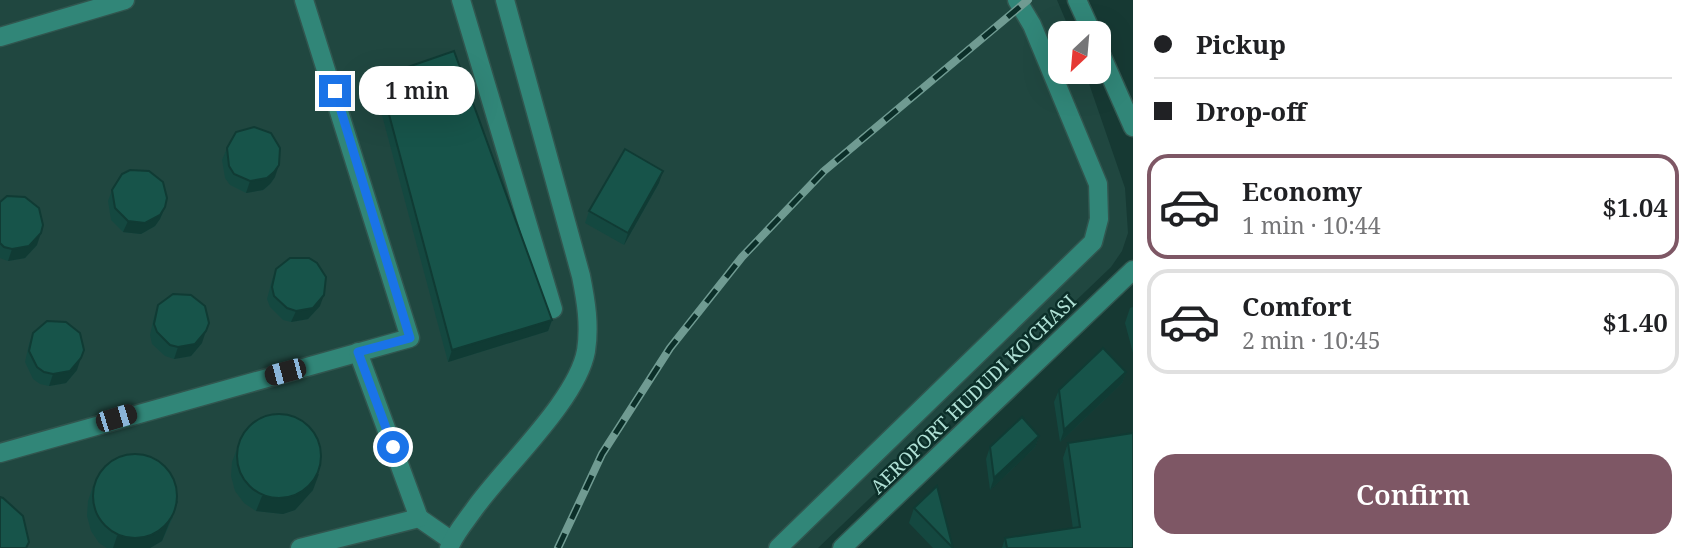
<!DOCTYPE html>
<html lang="en">
<head>
<meta charset="utf-8">
<style>
	:root { --surface:#fff; --page:#f6f6f6; --text:#202124; --muted:#757577; --line:#e0e0e0; --accent:#7e5765 }
	body { margin:0; font-family:"Noto Serif",serif; background:var(--page); color:var(--text); height:100vh; display:flex; flex-direction:column; font-size:26px; white-space:nowrap }
	* { box-sizing:border-box; margin:0 }
	p { font-size:23px; color:var(--muted) }
	.icon { flex:none; width:38px; height:38px; fill:none; stroke:currentColor; stroke-width:2; stroke-linecap:round; stroke-linejoin:round }
	.map { position:relative; flex:1; overflow:hidden }
	.side { display:flex; flex-direction:column; background:var(--surface); width:560px }
	.side>* { flex:none }
	.top-card { display:grid; align-content:center; height:154px; padding:0 21px; background:var(--surface) }
	.needle { width:46px; rotate:206deg }
	.buttons { position:absolute; left:1048px; top:21px; display:grid; gap:14px }
	.buttons a { display:grid; place-items:center; width:63px; height:63px; border-radius:14px; background:var(--surface); box-shadow:0 7px 28px #0002; font-size:35px }
	.end { position:absolute; width:32px; height:32px; margin:-16px; border:9px solid #1a73e8; background:#fff; box-shadow:0 0 0 4px #fff }
	.from { border-radius:50% }
	.bubble { position:absolute; height:49px; border-radius:21px; background:var(--surface); box-shadow:0 7px 28px #0002; font-size:23px; font-weight:600; line-height:49px; text-align:center }
	.car { position:absolute; width:21px; height:42px; margin:-21px -10px; border-radius:9px; box-shadow:0 0 5px 2px #0007; background:linear-gradient(#222 24%,#8ab4d8 0 40%,#222 0 76%,#8ab4d8 0 86%,#222 0) }
	.top-card b { display:flex; align-items:center; gap:24px; height:66px; font-size:26px }
	.top-card b+b { border-top:2px solid var(--line) }
	.top-card i { width:18px; height:18px; background:var(--text) }
	ul { padding:0; list-style:none }
	li { display:flex; align-items:center; gap:21px; height:105px; margin:0 14px 10px; padding:0 7px; border:4px solid var(--line); border-radius:21px }
	li div { flex:1 }
	li b { display:block; font-size:26px }
	li em { font-style:normal; font-weight:600 }
	li.current { border-color:var(--accent) }
	li>.icon { width:63px; height:63px; stroke-width:1.5 }
	.cta { display:flex; gap:14px; margin-top:auto; padding:14px 21px }
	.cta a { flex:1; height:80px; border-radius:21px; background:var(--accent); color:#fff; font-size:28px; font-weight:600; line-height:80px; text-align:center }
	main { display:flex; flex:1; min-height:0 }
	.map>svg:first-child { display:block }
	.built { fill:#204740 }
	.lines { fill:none; stroke-linecap:round; stroke-linejoin:round }
	.service-casing { stroke:#31564f; stroke-width:21 }
	.minor-casing { stroke:#31564f; stroke-width:21 }
	.service { stroke:#318678; stroke-width:18 }
	.minor { stroke:#318678; stroke-width:18 }
	.rail-casing { stroke:#709b92; stroke-width:8 }
	.rail { stroke:#0b2f29; stroke-width:5; stroke-dasharray:16; stroke-linecap:butt }
	.wall { fill:#144840 }
	.shaded-wall { fill:#103b34 }
	.building { fill:#17544a; stroke:#103b34; stroke-width:2 }
	.route { stroke:#1a73e8; stroke-width:9 }
	.labels { text-anchor:middle; dominant-baseline:central; stroke-width:5; stroke-linejoin:round; paint-order:stroke }
	.street-label { font-size:19px; fill:#b0e1d6; stroke:#0b2f29 }
</style>
</head>
<body>
<main>
<div class="map">
<svg width="1133" height="548" viewBox="0 0 1133 548">
	<rect width="100%" height="100%" fill="#163933"/>
	<path class="built" d="M0,0H1057L1071,33H1060V72H1085L1125,188L1128,233L1122,251L1111,267L818,548H0Z"/>
	<g class="lines">
		<g class="service-casing">
			<g id="service">
				<path d="M461,0L553,309"/>
				<path d="M0,37L125,0"/>
				<path d="M0,453L410,338L304,0"/>
				<path d="M419,518L452,541"/>
				<path d="M300,548L419,518L358,352"/>
				<path d="M449,548C455,533 466,521 475,508C506,465 577,400 586,351C590,325 586,301 581,276L505,0"/>
				<path d="M778,548L1093,242L1099,219L1098,184L1032,25L1017,0"/>
			</g>
		</g>
		<g class="minor-casing">
			<g id="minor">
				<path d="M1077,0L1092,33"/>
				<path d="M1099,50L1133,127"/>
				<path d="M842,548L1133,270"/>
			</g>
		</g>
		<use href="#service" class="service"/>
		<use href="#minor" class="minor"/>
		<g class="rail-casing">
			<path id="rail" d="M558,548L602,454L670,348L742,257L824,171L1028,0"/>
		</g>
		<use href="#rail" class="rail"/>
	</g>
	<g class="wall">
		<path d="M379,77L552,320L548,331L448,362L375,89Z"/>
		<path d="M227,148L275,177L270,184L263,190L246,193L230,185L225,178L222,160Z"/>
		<path d="M659,183L624,245L585,223L589,211Z"/>
		<path d="M112,190L165,207L160,219L155,226L141,234L123,232L111,220L108,201Z"/>
		<path d="M0,202L37,245L25,258L8,261L0,258Z"/>
		<path d="M276,269L320,306L308,319L291,322L283,320L270,307L267,299L272,280Z"/>
		<path d="M158,305L202,343L191,356L174,359L165,356L152,344L150,335L154,317Z"/>
		<path d="M1133,307V353L1125,323L1130,308Z"/>
		<path d="M33,333L77,370L66,383L49,386L40,384L33,379L25,362L29,344Z"/>
		<path d="M1126,372L1122,383L1060,442L1054,402L1059,390Z"/>
		<path d="M1039,436L1035,447L990,490L986,459L990,447Z"/>
		<path d="M1068,443L1133,548H1002L1005,538L1073,529L1063,458Z"/>
		<path d="M238,446L313,490L295,510L283,514L256,511L244,503L235,491L231,476L232,462Z"/>
		<path d="M93,486L173,517L162,541L150,548H107L99,543L91,531L87,516L88,501Z"/>
		<path d="M914,508L953,548H933L909,523Z"/>
	</g>
	<g class="shaded-wall">
		<path d="M279,165L275,177L270,184L263,190L246,193L250,181Z"/>
		<path d="M663,171L659,183L624,245L628,233Z"/>
		<path d="M165,207L160,219L155,226L141,234L123,232L128,221Z"/>
		<path d="M41,233L37,245L25,258L8,261L12,249Z"/>
		<path d="M324,295L320,306L308,319L291,322L296,311Z"/>
		<path d="M552,320L548,331L448,362L452,350Z"/>
		<path d="M206,331L202,343L191,356L174,359L178,347Z"/>
		<path d="M81,358L77,370L66,383L49,386L53,374Z"/>
		<path d="M1126,372L1122,383L1060,442L1064,430Z"/>
		<path d="M1039,436L1035,447L990,490L994,478Z"/>
		<path d="M319,474L313,490L295,510L283,514L256,511L262,496Z"/>
		<path d="M178,501L162,541L150,548H113L117,536Z"/>
	</g>
	<g class="building">
		<path d="M454,51L552,320L452,350L379,77Z"/>
		<path d="M254,127L271,133L280,148L279,165L274,172L267,178L250,181L234,174L229,166L227,148L236,132Z"/>
		<path d="M625,149L663,171L628,233L589,211Z"/>
		<path d="M130,170L149,171L163,182L167,198L165,207L160,215L145,223L128,221L115,208L112,190L122,174Z"/>
		<path d="M7,196L25,197L39,208L43,225L41,233L29,246L12,249L4,247L0,243V202Z"/>
		<path d="M290,258H309L317,263L326,277L324,295L313,308L296,311L287,308L274,296L272,287L276,269Z"/>
		<path d="M173,294L191,295L205,306L209,323L206,331L195,344L178,347L170,345L157,332L154,324L158,305Z"/>
		<path d="M47,321L66,322L80,333L84,350L81,358L70,371L53,374L44,372L37,367L29,351L33,333Z"/>
		<path d="M1103,348L1126,372L1064,430L1059,390Z"/>
		<circle cx="279" cy="456" r="42"/>
		<path d="M1022,417L1039,436L994,478L990,447Z"/>
		<path d="M1133,433V548H1007L1005,538L1080,527L1068,443Z"/>
		<circle cx="135" cy="496" r="42"/>
		<path d="M937,486L953,548L914,508Z"/>
		<path d="M0,497L3,498L23,516L29,542L26,548H0Z"/>
	</g>
	<g class="lines">
		<path class="route" d="M335,91L410,338L358,352L393,447"/>
	</g>
	<g class="labels">
		<g class="street-label">
			<text transform="translate(973 394) rotate(-44)">AEROPORT HUDUDI KO'CHASI</text>
		</g>
	</g>
</svg>
<div class="buttons">
<a><svg class="needle" viewBox="-14 -14 28 28"><path d="M0-13l5 13h-10z" fill="#e53935"/><path d="M0 13l5-13h-10z" fill="#757577"/></svg></a>
</div>
<i class="end from" style="left:393px;top:447px"></i>
<i class="end" style="left:335px;top:91px"></i>
<div class="bubble" style="left:359px;top:66px;width:116px">1 min</div>
<i class="car" style="left:285px;top:372px;rotate:255deg"></i>
<i class="car" style="left:116px;top:418px;rotate:73deg"></i>
</div>
<section class="side">
<div class="top-card">
<b><i class="from"></i>Pickup</b>
<b><i></i>Drop-off</b>
</div>
<ul>
<li class="current"><svg class="icon" aria-label="car" viewBox="0 0 24 24"><path d="M5 17H2v-5l4-1 3-4h7l3 4 3 1v5h-3M9 17h6M6 11h13"/><circle cx="7" cy="17" r="2"/><circle cx="17" cy="17" r="2"/></svg><div><b>Economy</b><p>1 min · 10:44</p></div><em>$1.04</em></li>
<li><svg class="icon" aria-label="car" viewBox="0 0 24 24"><path d="M5 17H2v-5l4-1 3-4h7l3 4 3 1v5h-3M9 17h6M6 11h13"/><circle cx="7" cy="17" r="2"/><circle cx="17" cy="17" r="2"/></svg><div><b>Comfort</b><p>2 min · 10:45</p></div><em>$1.40</em></li>
</ul>
<div class="cta"><a>Confirm</a></div>
</section>
</main>
</body>
</html>
